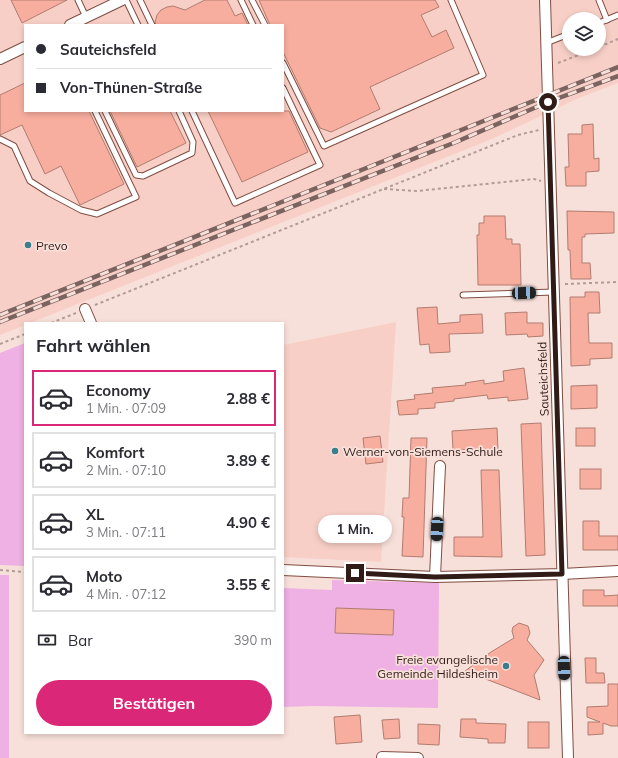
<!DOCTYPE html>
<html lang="de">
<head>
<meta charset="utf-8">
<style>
	:root { --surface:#fff; --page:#f7f7f7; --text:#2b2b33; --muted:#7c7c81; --line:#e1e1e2; --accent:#db2777 }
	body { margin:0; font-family:Mulish,sans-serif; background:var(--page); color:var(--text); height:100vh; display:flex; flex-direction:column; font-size:15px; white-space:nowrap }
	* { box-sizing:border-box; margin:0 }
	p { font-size:13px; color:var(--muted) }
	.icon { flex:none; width:22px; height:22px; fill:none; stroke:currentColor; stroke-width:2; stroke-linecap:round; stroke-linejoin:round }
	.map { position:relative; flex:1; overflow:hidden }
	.details { position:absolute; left:24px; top:322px; width:260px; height:412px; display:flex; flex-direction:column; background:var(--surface); border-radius:0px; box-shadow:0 2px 6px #0003 }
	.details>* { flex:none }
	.hud { position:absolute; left:24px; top:24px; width:260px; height:88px; border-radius:0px; box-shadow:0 2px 6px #0003; display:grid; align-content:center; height:88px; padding:0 12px; background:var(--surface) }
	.controls { position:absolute; left:562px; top:12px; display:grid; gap:8px }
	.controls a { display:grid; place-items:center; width:44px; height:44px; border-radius:50%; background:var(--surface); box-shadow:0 2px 6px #0003; font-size:20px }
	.end { position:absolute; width:18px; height:18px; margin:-9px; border:5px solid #311b17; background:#fff; box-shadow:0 0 0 2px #fff }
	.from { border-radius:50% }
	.bubble { position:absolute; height:28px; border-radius:14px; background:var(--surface); box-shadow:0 2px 6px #0003; font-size:13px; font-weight:700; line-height:28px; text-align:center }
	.car { position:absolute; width:12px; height:24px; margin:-12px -6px; border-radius:5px; box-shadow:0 0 3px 1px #0007; background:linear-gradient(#222 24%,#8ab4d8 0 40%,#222 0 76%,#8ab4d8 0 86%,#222 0) }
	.hud b { display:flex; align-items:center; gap:14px; height:38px; font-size:15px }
	.hud b+b { border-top:1px solid var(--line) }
	.hud i { width:10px; height:10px; background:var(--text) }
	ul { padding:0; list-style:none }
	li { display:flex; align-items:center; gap:12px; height:56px; margin:0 8px 6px; padding:0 4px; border:2px solid var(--line); border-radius:0px }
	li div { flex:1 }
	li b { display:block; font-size:15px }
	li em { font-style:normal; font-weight:700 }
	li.current { border-color:var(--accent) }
	li>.icon { width:36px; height:36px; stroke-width:1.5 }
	h2 { padding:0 12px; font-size:18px; line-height:48px }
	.pay { display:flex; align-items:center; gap:10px; height:44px; padding:0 12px; font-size:15px }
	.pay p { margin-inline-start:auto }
	.cta { display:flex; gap:8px; margin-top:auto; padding:8px 12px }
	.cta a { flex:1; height:46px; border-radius:24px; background:var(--accent); color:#fff; font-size:16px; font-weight:700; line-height:46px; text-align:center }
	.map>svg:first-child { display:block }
	.built { fill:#f8cfc6; fill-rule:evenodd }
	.green { fill:#efb0e4 }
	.building { fill:#f8ae9e; stroke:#b17c70 }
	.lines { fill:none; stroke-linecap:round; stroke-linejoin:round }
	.lane-casing { stroke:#7f4d42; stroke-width:7 }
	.street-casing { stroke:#7f4d42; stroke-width:12 }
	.path { stroke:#b29b96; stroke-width:2; stroke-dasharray:3 3; stroke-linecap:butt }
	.lane { stroke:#fff; stroke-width:5 }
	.street { stroke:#fff; stroke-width:10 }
	.rail-casing { stroke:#7b6460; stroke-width:4.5 }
	.rail { stroke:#f8e0da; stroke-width:3; stroke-dasharray:9; stroke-linecap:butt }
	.route { stroke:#311b17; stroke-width:5 }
	.poi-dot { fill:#3a7e8c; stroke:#f8e0da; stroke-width:1.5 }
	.labels { text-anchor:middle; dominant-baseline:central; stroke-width:3.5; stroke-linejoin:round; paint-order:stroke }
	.poi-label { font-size:12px; fill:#311b17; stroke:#f8e0da; text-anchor:start }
	.street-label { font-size:12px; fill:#311b17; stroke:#f8e0da }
</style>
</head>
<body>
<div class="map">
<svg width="618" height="758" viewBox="0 0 618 758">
	<rect width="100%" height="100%" fill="#f8e0da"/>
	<g class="built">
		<path d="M0,0H618V83L579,98L492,139L30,323H25V325L0,335ZM569,19H599V49H569ZM25,25H283V111H25Z"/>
		<path d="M396,322L381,562L283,557V345Z"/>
	</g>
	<g class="green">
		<path d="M25,343V566L0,565V353Z"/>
		<rect x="0" y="575" width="9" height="183"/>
		<path d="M332,580L439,583L438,708L313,706L283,707V588L332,590Z"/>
	</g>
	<g class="building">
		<path d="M11,0H67L22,23Z"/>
		<path d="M205,0H227L235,16L242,13L248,25H156L155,22L157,15L161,10L167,7L173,6L185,10Z"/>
		<path d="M259,0H435L439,7L421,15L432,37L446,30L454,48L370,87L380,109L331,132L320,128L283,52V25H270Z"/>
		<path d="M25,83V111H89L124,184L80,205L61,166L45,174L22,125L0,135V95Z"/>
		<path d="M110,111H170L186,143L137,167Z"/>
		<path d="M208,111H289L308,152L242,182Z"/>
		<path d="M593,124L594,159L599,158V171L586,172V186H566L565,167H569L568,134H582V125Z"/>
		<path d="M567,211L614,212V233L585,234V237H582V263H590L591,279H571L570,250H568Z"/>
		<path d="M484,216H505L506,239H512V244H520L521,285H478L477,235H479V223H484Z"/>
		<path d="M585,292H599L600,313H588L589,343H612V358L590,359V365L571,366L570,297H585Z"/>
		<path d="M437,307L438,324L460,322V315L482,314L483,333L449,334L450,352L430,353L429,344L420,345L417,308Z"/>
		<path d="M527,312V323H543V336L528,337L527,334L506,335L505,313Z"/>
		<path d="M524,368L528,399L508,401V397L488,399L487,395L454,399V401L435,403V408L418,409V414L399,415L397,401L415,399L414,395L433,393L432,388L466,385L465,383L484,380V384L504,381L503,371Z"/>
		<path d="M597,385V408L571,409V386Z"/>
		<path d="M541,423L545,555L526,556L521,424Z"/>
		<path d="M497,428L498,449L453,450L452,431Z"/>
		<rect x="576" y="428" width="19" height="18"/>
		<path d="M380,436L383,462L366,464L363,438Z"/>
		<path d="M411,438H427L423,557L402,556L404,517H402L403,498H409Z"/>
		<rect x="580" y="469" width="21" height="20"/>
		<path d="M481,470H499L502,557L454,556V537H483Z"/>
		<path d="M583,521H599V536H618V550H583Z"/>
		<path d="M583,590H604V596L618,595V606H583Z"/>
		<path d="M336,608L394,610L393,635L335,633Z"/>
		<path d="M519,623L528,626L530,633L527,640L544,660L534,675L540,700L465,671L491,652L514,638L512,631L513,627Z"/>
		<path d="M585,658H596V673H604L605,683H586Z"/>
		<path d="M608,684H618V726H611L603,723V734L588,735V722H600L587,717V707L608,706Z"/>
		<path d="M360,715L362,742L336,744L334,717Z"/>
		<path d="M399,719L400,738L384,739L382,720Z"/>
		<path d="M461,719H476V723L506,724L505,743H488V739L460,737Z"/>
		<rect x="528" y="722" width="21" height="26"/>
		<path d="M418,724L440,725L439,745L418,744Z"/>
	</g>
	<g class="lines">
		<g class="lane-casing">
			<g id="lane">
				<path d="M78,0L86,17"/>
				<path d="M126,0L138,25"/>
				<path d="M140,0L152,25"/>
				<path d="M241,0L253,25"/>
				<path d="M252,0L265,25"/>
				<path d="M599,0L607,20"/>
				<path d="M599,23L618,15"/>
				<path d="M546,43L569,34"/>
				<path d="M283,63L324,146L483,75L451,0"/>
				<path d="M105,111L136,175L143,176L192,153L193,142L179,111"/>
				<path d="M192,111L235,203L320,165L283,88"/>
				<path d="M0,139L14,146L30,181L49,193L81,210L97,214L136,197L95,111"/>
				<path d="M463,295L554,292"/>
			</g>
		</g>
		<g class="street-casing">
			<g id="street">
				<path d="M545,0L568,758"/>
				<path d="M70,25L122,0"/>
				<path d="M0,59L25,47"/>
				<path d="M85,309L91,323"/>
				<path d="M283,570L435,577L562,574L618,571"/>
				<path d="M435,577L440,466"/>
				<path d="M382,757L418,758"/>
			</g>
		</g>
		<g class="path">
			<path d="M599,47L618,39"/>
			<path d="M558,63L594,49"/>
			<path d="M384,189L417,191L534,179L541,181"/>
			<path d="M565,284L618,282"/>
			<path d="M95,305L518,135L539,130"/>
			<path d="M51,323L76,313"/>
			<path d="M0,344L25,334"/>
			<path d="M0,570L25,572"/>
		</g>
		<use href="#lane" class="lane"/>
		<use href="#street" class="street"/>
		<g class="rail-casing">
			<g id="rail">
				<path d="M0,315L618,67"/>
				<path d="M0,322L456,142L548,102L618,76"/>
			</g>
		</g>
		<use href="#rail" class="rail"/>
	</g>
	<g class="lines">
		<path class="route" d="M355,573L435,577L562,574L548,102"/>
	</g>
	<g class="poi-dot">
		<circle cx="28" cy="245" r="4"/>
		<circle cx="335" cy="451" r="4"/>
		<circle cx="506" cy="666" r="4"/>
	</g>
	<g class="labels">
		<g class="poi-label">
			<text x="36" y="245">Prevo</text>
			<text x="343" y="451">Werner-von-Siemens-Schule</text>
			<text x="498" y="659" text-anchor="end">Freie evangelische<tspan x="498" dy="14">Gemeinde Hildesheim</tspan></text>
		</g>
		<g class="street-label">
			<text transform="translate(543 379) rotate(-92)">Sauteichsfeld</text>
		</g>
	</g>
</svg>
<div class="controls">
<a><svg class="icon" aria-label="layers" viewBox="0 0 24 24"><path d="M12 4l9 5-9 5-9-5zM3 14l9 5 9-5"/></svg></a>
</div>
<i class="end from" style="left:548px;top:102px"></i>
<i class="end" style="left:355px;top:573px"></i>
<div class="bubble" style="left:318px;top:515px;width:74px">1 Min.</div>
<i class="car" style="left:524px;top:293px;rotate:88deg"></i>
<i class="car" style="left:437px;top:529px;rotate:183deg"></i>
<i class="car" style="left:564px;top:668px;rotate:178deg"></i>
<div class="hud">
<b><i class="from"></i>Sauteichsfeld</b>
<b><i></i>Von-Thünen-Straße</b>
</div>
<section class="details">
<h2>Fahrt wählen</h2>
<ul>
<li class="current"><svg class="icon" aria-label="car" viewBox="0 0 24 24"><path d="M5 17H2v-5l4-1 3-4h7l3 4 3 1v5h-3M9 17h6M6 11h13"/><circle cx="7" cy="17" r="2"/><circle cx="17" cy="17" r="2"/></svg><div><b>Economy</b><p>1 Min. · 07:09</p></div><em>2.88 €</em></li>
<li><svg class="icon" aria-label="car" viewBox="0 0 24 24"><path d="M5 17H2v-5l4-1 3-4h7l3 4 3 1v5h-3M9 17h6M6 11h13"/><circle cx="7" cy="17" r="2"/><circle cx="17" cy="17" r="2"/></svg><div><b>Komfort</b><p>2 Min. · 07:10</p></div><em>3.89 €</em></li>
<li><svg class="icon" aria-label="car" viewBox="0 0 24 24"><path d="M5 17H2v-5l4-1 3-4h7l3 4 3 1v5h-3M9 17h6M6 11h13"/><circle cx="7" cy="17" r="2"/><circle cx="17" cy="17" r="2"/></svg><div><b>XL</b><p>3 Min. · 07:11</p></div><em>4.90 €</em></li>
<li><svg class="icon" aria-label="car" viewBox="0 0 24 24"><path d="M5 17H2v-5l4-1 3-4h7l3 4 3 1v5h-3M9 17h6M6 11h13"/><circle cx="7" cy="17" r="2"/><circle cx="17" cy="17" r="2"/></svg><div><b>Moto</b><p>4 Min. · 07:12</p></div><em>3.55 €</em></li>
</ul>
<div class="pay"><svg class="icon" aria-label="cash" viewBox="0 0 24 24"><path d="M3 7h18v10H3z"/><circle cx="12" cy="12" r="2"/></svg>Bar<p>390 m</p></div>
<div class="cta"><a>Bestätigen</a></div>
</section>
</div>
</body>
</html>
